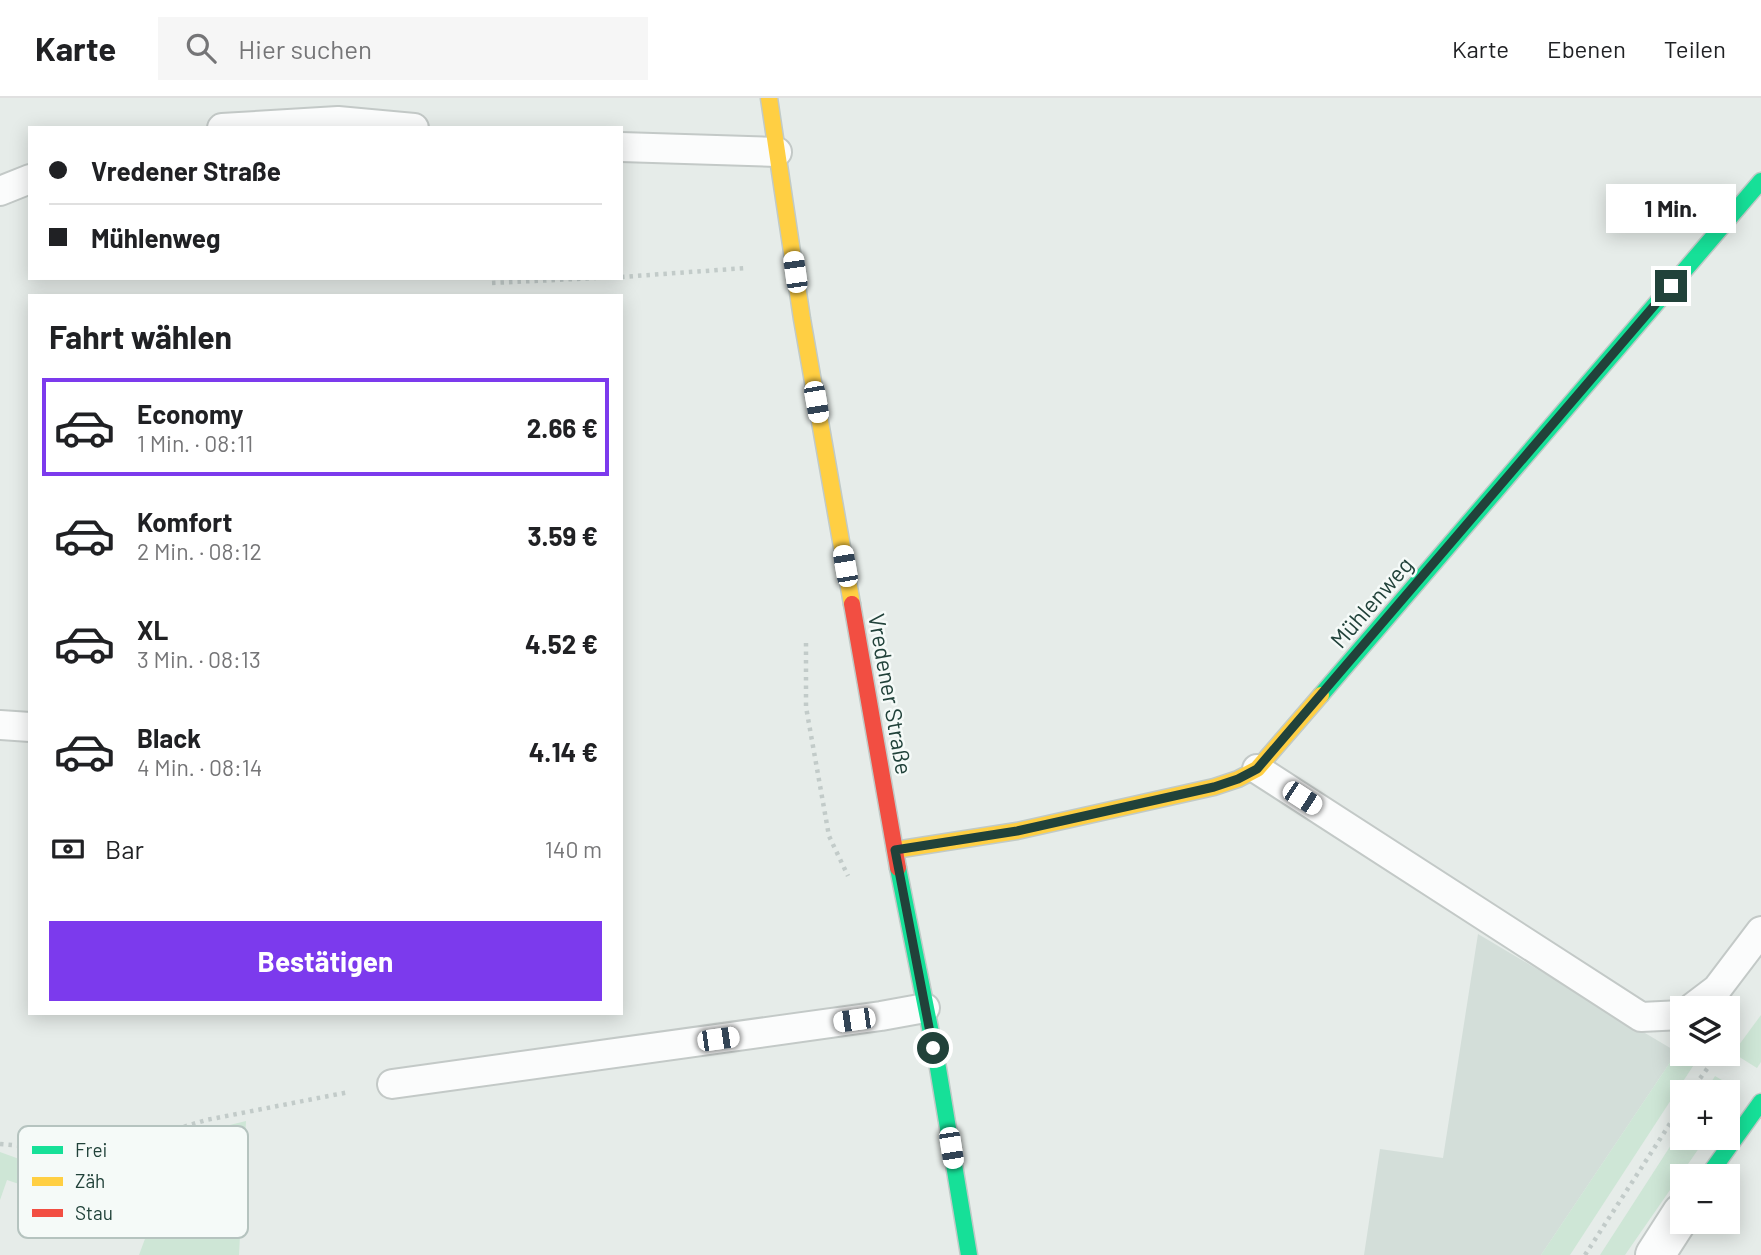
<!DOCTYPE html>
<html lang="de">
<head>
<meta charset="utf-8">
<style>
	:root { --surface:#fff; --page:#f6f6f6; --text:#202124; --muted:#757577; --line:#e0e0e0; --accent:#7c3aed }
	body { margin:0; font-family:Barlow,sans-serif; background:var(--page); color:var(--text); height:100vh; display:flex; flex-direction:column; font-size:26px; white-space:nowrap }
	* { box-sizing:border-box; margin:0 }
	p { font-size:23px; color:var(--muted) }
	.icon { flex:none; width:38px; height:38px; fill:none; stroke:currentColor; stroke-width:2; stroke-linecap:round; stroke-linejoin:round }
	.map { position:relative; flex:1; overflow:hidden }
	.side { position:absolute; left:28px; top:196px; width:595px; height:721px; display:flex; flex-direction:column; background:var(--surface); border-radius:0px; box-shadow:0 4px 18px #0003 }
	.side>* { flex:none }
	.banner { position:absolute; left:28px; top:28px; width:595px; height:154px; border-radius:0px; box-shadow:0 4px 18px #0003; display:grid; align-content:center; height:154px; padding:0 21px; background:var(--surface) }
	.fabs { position:absolute; left:1670px; top:898px; display:grid; gap:14px }
	.fabs a { display:grid; place-items:center; width:70px; height:70px; border-radius:0px; background:var(--surface); box-shadow:0 4px 18px #0003; font-size:35px }
	.end { position:absolute; width:32px; height:32px; margin:-16px; border:9px solid #21423a; background:#fff; box-shadow:0 0 0 4px #fff }
	.from { border-radius:50% }
	.bubble { position:absolute; height:49px; border-radius:0px; background:var(--surface); box-shadow:0 4px 18px #0003; font-size:23px; font-weight:700; line-height:49px; text-align:center }
	.car { position:absolute; width:21px; height:42px; margin:-21px -10px; border-radius:9px; box-shadow:0 0 5px 2px #0007; background:linear-gradient(#fff 24%,#345 0 40%,#fff 0 76%,#345 0 86%,#fff 0) }
	.banner b { display:flex; align-items:center; gap:24px; height:66px; font-size:26px }
	.banner b+b { border-top:2px solid var(--line) }
	.banner i { width:18px; height:18px; background:var(--text) }
	ul { padding:0; list-style:none }
	li { display:flex; align-items:center; gap:21px; height:98px; margin:0 14px 10px; padding:0 7px; border:4px solid transparent; border-radius:0px }
	li div { flex:1 }
	li b { display:block; font-size:26px }
	li em { font-style:normal; font-weight:700 }
	li.selected { border-color:var(--accent) }
	li>.icon { width:63px; height:63px; stroke-width:1.5 }
	h2 { padding:0 21px; font-size:32px; line-height:84px }
	.pay { display:flex; align-items:center; gap:18px; height:77px; padding:0 21px; font-size:26px }
	.pay p { margin-inline-start:auto }
	.primary-button { display:flex; gap:14px; margin-top:auto; padding:14px 21px }
	.primary-button a { flex:1; height:80px; border-radius:0px; background:var(--accent); color:#fff; font-size:28px; font-weight:700; line-height:80px; text-align:center }
	header { display:flex; align-items:center; gap:42px; box-sizing:border-box; height:98px; padding:0 35px; background:var(--surface); border-bottom:2px solid var(--line) }
	header strong { font-size:33px }
	nav { display:flex; gap:38px; margin-inline-start:auto; font-size:24px }
	.search { width:490px; height:63px; background:var(--page); display:flex; align-items:center; gap:18px; box-sizing:border-box; padding:0 24px; border-radius:0px; color:var(--muted); font-size:26px }
	.map>svg:first-child { display:block }
	.built { fill:#d3ded9 }
	.green { fill:#cee6d6 }
	.lines { fill:none; stroke-linecap:round; stroke-linejoin:round }
	.lane-casing { stroke:#c3c9c7; stroke-width:32 }
	.street-casing { stroke:#c3c9c7; stroke-width:42 }
	.fast-casing { stroke:#c1cac7; stroke-width:19 }
	.slow-casing { stroke:#c1cac7; stroke-width:19 }
	.jam-casing { stroke:#c1cac7; stroke-width:19 }
	.path { stroke:#c2cbc9; stroke-width:4.5; stroke-dasharray:3.5 5; stroke-linecap:butt }
	.lane { stroke:#fbfcfc; stroke-width:28 }
	.street { stroke:#fbfcfc; stroke-width:38 }
	.fast { stroke:#16e098; stroke-width:16 }
	.slow { stroke:#ffcf43; stroke-width:16 }
	.jam { stroke:#f24e42; stroke-width:16 }
	.route { stroke:#21423a; stroke-width:9 }
	.labels { text-anchor:middle; dominant-baseline:central; stroke-width:5; stroke-linejoin:round; paint-order:stroke }
	.street-label { font-size:23px; fill:#21423a; stroke:#f5faf8 }
	.key { fill:#f5faf8; stroke:#b5c3bf; stroke-width:2 }
	.key-label { font-size:19px; fill:#21423a }
</style>
</head>
<body>
<header>
<strong>Karte</strong>
<div class="search"><svg class="icon" aria-label="search" viewBox="0 0 24 24"><circle cx="10" cy="10" r="6"/><path d="M15 15l6 6"/></svg>Hier suchen</div>
<nav><a>Karte</a><a>Ebenen</a><a>Teilen</a></nav>
</header>
<div class="map">
<svg width="1761" height="1157" viewBox="0 0 1761 1157">
	<rect width="100%" height="100%" fill="#e6ece9"/>
	<path class="built" d="M1478,836L1677,954L1541,1157H1364L1380,1051L1443,1060Z"/>
	<g class="green">
		<path d="M1761,917V964L1757,970L1733,955Z"/>
		<path d="M1677,954L1695,965L1570,1157H1541Z"/>
		<path d="M1715,978L1739,992L1727,1009V994H1705Z"/>
		<path d="M246,1023L239,1157H139L149,1130L99,1113L101,1109L57,1094L55,1098L7,1082L0,1102V1054L22,1062L24,1058C96,1071 176,1039 246,1023Z"/>
		<path d="M1682,1030V1040H1706L1625,1157H1600Z"/>
	</g>
	<g class="lines">
		<g class="lane-casing">
			<g id="lane">
				<path d="M222,30L338,23L414,30"/>
				<path d="M621,49L777,54"/>
				<path d="M0,93L30,81"/>
				<path d="M0,627L30,629"/>
				<path d="M1257,671L1641,919L1682,917"/>
				<path d="M1692,910L1717,891L1761,833"/>
				<path d="M392,986L881,918L925,910"/>
			</g>
		</g>
		<g class="street-casing">
			<path id="street" d="M1655,1157L1682,1115"/>
		</g>
		<g class="fast-casing">
			<g id="fast">
				<path d="M1321,597L1761,83"/>
				<path d="M898,770L938,970L969,1157"/>
				<path d="M1708,1078L1761,1004"/>
			</g>
		</g>
		<g class="slow-casing">
			<g id="slow">
				<path d="M769,0L802,221L852,506"/>
				<path d="M895,752L1017,733L1214,689L1238,681L1257,671L1321,597"/>
			</g>
		</g>
		<g class="jam-casing">
			<path id="jam" d="M852,506L898,770"/>
		</g>
		<g class="path">
			<path d="M621,179L746,170"/>
			<path d="M492,185L596,180"/>
			<path d="M806,545V609L829,738L848,778"/>
			<path d="M1690,994L1718,956"/>
			<path d="M0,1046L56,1051L121,1048L206,1022L349,994"/>
			<path d="M1585,1157L1682,1007"/>
		</g>
		<use href="#lane" class="lane"/>
		<use href="#street" class="street"/>
		<use href="#fast" class="fast"/>
		<use href="#slow" class="slow"/>
		<use href="#jam" class="jam"/>
	</g>
	<g class="lines">
		<path class="route" d="M933,950L895,752L1017,733L1214,689L1238,681L1257,671L1671,188"/>
	</g>
	<g class="labels">
		<g class="street-label">
			<text transform="translate(1371 504) rotate(-49)">Mühlenweg</text>
			<text transform="translate(891 596) rotate(80)">Vredener Straße</text>
		</g>
	</g>
	<rect x="18" y="1028" width="230" height="112" rx="10" class="key"/>
	<rect x="32" y="1048" width="31" height="8" fill="#16e098"/>
	<rect x="32" y="1079" width="31" height="9" fill="#ffcf43"/>
	<rect x="32" y="1111" width="31" height="8" fill="#f24e42"/>
	<g class="key-label">
		<text x="75" y="1059">Frei</text>
		<text x="75" y="1090">Zäh</text>
		<text x="75" y="1122">Stau</text>
	</g>
</svg>
<div class="fabs">
<a><svg class="icon" aria-label="layers" viewBox="0 0 24 24"><path d="M12 4l9 5-9 5-9-5zM3 14l9 5 9-5"/></svg></a>
<a>+</a>
<a>−</a>
</div>
<i class="end from" style="left:933px;top:950px"></i>
<i class="end" style="left:1671px;top:188px"></i>
<div class="bubble" style="left:1606px;top:86px;width:130px">1 Min.</div>
<i class="car" style="left:795px;top:174px;rotate:352deg"></i>
<i class="car" style="left:816px;top:304px;rotate:170deg"></i>
<i class="car" style="left:845px;top:468px;rotate:350deg"></i>
<i class="car" style="left:1302px;top:700px;rotate:123deg"></i>
<i class="car" style="left:854px;top:922px;rotate:262deg"></i>
<i class="car" style="left:718px;top:941px;rotate:82deg"></i>
<i class="car" style="left:951px;top:1050px;rotate:171deg"></i>
<div class="banner">
<b><i class="from"></i>Vredener Straße</b>
<b><i></i>Mühlenweg</b>
</div>
<section class="side">
<h2>Fahrt wählen</h2>
<ul>
<li class="selected"><svg class="icon" aria-label="car" viewBox="0 0 24 24"><path d="M5 17H2v-5l4-1 3-4h7l3 4 3 1v5h-3M9 17h6M6 11h13"/><circle cx="7" cy="17" r="2"/><circle cx="17" cy="17" r="2"/></svg><div><b>Economy</b><p>1 Min. · 08:11</p></div><em>2.66 €</em></li>
<li><svg class="icon" aria-label="car" viewBox="0 0 24 24"><path d="M5 17H2v-5l4-1 3-4h7l3 4 3 1v5h-3M9 17h6M6 11h13"/><circle cx="7" cy="17" r="2"/><circle cx="17" cy="17" r="2"/></svg><div><b>Komfort</b><p>2 Min. · 08:12</p></div><em>3.59 €</em></li>
<li><svg class="icon" aria-label="car" viewBox="0 0 24 24"><path d="M5 17H2v-5l4-1 3-4h7l3 4 3 1v5h-3M9 17h6M6 11h13"/><circle cx="7" cy="17" r="2"/><circle cx="17" cy="17" r="2"/></svg><div><b>XL</b><p>3 Min. · 08:13</p></div><em>4.52 €</em></li>
<li><svg class="icon" aria-label="car" viewBox="0 0 24 24"><path d="M5 17H2v-5l4-1 3-4h7l3 4 3 1v5h-3M9 17h6M6 11h13"/><circle cx="7" cy="17" r="2"/><circle cx="17" cy="17" r="2"/></svg><div><b>Black</b><p>4 Min. · 08:14</p></div><em>4.14 €</em></li>
</ul>
<div class="pay"><svg class="icon" aria-label="cash" viewBox="0 0 24 24"><path d="M3 7h18v10H3z"/><circle cx="12" cy="12" r="2"/></svg>Bar<p>140 m</p></div>
<div class="primary-button"><a>Bestätigen</a></div>
</section>
</div>
</body>
</html>
